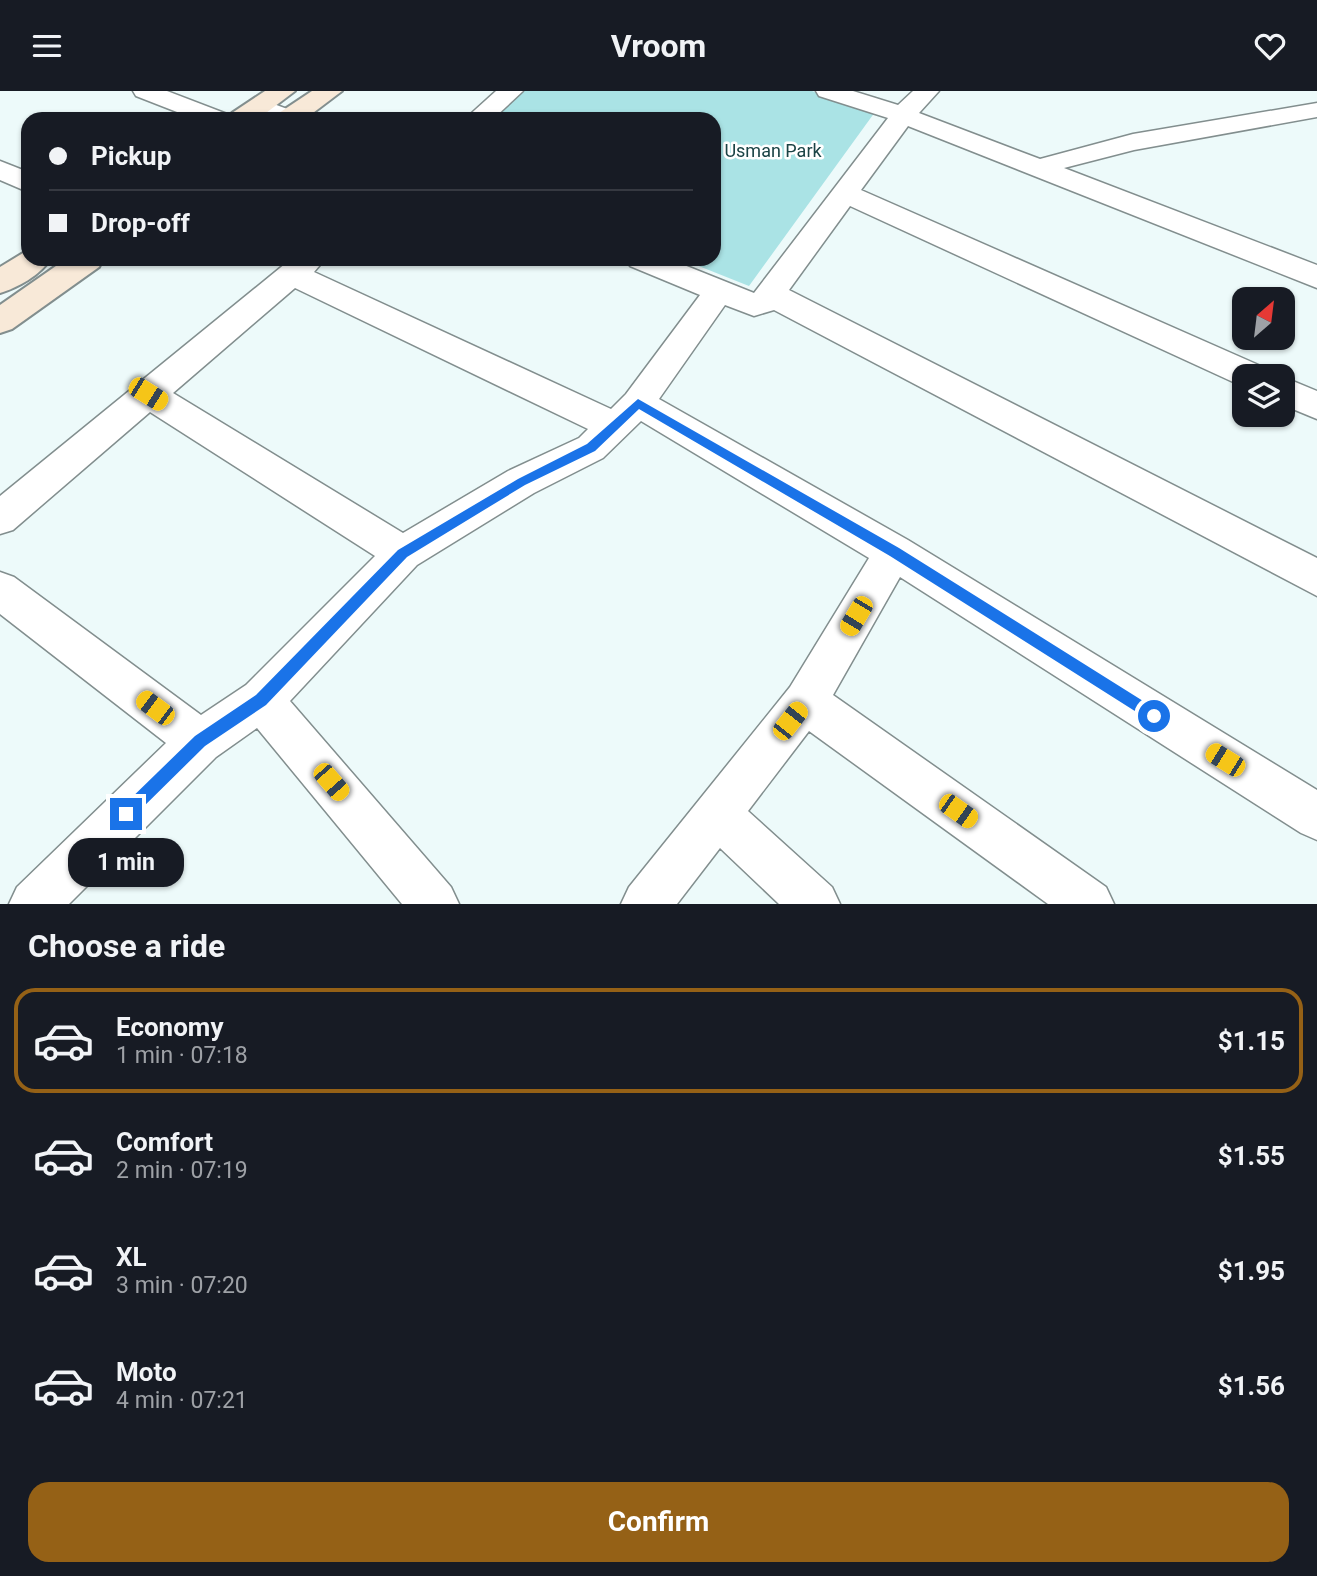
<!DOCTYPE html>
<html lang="en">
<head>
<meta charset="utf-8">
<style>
	:root { --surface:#171b24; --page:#242831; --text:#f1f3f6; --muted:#9ea1a6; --line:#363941; --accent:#956116 }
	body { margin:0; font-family:Roboto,sans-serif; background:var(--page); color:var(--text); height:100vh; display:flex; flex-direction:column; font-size:26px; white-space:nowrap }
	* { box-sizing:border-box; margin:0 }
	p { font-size:23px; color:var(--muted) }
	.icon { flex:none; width:38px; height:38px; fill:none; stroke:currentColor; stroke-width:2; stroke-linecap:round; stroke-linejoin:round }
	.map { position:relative; height:813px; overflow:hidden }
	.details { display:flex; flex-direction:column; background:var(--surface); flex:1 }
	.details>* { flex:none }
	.top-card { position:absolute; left:21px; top:21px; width:700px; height:154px; border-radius:21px; box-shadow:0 2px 5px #0004; display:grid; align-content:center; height:154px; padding:0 28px; background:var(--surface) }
	.needle { width:46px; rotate:28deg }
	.fabs { position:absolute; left:1232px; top:196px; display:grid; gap:14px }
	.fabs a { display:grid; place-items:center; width:63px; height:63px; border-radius:14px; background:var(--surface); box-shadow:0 2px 5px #0004; font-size:35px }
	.end { position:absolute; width:32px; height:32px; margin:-16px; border:9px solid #1a73e8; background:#fff; box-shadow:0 0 0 4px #fff }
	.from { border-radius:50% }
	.bubble { position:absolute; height:49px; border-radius:21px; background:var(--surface); box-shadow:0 2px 5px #0004; font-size:23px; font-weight:700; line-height:49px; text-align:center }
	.car { position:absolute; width:21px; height:42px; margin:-21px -10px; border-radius:9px; box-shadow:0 0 5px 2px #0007; background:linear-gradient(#f5c518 24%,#345 0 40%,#f5c518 0 76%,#345 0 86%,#f5c518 0) }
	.top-card b { display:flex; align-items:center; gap:24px; height:66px; font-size:26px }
	.top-card b+b { border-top:2px solid var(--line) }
	.top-card i { width:18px; height:18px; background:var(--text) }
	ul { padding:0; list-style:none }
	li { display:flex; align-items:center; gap:21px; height:105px; margin:0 14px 10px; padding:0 14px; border:4px solid transparent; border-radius:21px }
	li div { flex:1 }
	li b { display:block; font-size:26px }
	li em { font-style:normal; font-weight:700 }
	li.on { border-color:var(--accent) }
	li>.icon { width:63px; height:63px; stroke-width:1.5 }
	h2 { padding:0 28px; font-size:32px; line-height:84px }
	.button { display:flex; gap:14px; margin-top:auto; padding:14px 28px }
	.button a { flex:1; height:80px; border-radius:21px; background:var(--accent); color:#fff; font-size:28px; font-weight:700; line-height:80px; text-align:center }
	header { display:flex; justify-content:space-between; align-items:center; height:91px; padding:0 28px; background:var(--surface); font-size:32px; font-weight:700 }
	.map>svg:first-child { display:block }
	.green { fill:#aae3e5 }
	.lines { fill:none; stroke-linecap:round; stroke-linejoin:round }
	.street-casing { stroke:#828e8e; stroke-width:3 }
	.secondary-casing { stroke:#828e8e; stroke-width:4 }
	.street { fill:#fff; fill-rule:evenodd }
	.secondary { fill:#f8e9d8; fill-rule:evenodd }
	.route { fill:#1a73e8 }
	.labels { text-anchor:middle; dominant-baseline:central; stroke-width:5; stroke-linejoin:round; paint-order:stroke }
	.far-park-label { font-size:18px; fill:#1a4345; stroke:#fff }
</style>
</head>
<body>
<header><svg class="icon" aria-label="menu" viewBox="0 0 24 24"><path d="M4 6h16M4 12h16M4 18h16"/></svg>Vroom<svg class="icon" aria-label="heart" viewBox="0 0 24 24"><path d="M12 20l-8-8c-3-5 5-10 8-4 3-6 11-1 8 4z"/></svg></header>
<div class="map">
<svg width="1317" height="813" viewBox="0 0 1317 813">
	<rect width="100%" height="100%" fill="#edfafa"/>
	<path class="green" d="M524,0H812L875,21L749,195L681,168H714V28H490Z"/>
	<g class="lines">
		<g class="street-casing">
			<g id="street">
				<path d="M133,0H167L227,23L231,28H195L136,5Z"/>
				<path d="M496,0H523L493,28H465Z"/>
				<path d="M816,0H853L898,14L913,0H939L919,22L1040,68L1133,43L1317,12V26L1134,59L1064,77L1317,174V197L908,35L861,99L1263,276L1267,285H1244V296L850,115L789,199L1317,467V505L774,219L754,225L725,214L659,308L908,449L1317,699V749L1301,742L900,486L833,604L1106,796L1114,813H1048L809,640L748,720L832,796L840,813H779L720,757L677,813H621L629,796L790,596L869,467L641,330L603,367L534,402L417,474L290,610L451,796L459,813H402L257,637L216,666L69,813H9L17,796L166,652L0,523V481L14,486L201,624L246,594L375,465L150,321L13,439L0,443V405L291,168H325L314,181L611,318L626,303L700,204L630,175L625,168H669L754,202L888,27L819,5ZM295,197L588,338L579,347L508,380L403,442L173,302Z"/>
				<path d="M260,8L301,23L305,28C286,28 259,32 248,15L251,10Z"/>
				<path d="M0,70L28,81V101L0,89Z"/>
				<path d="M1283,286L1317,300V328L1283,314Z"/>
			</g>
		</g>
		<g class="secondary-casing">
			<g id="secondary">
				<path d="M265,0H295L258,28H228L232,22Z"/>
				<path d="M312,0H342L305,28H275L279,22Z"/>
				<path d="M28,159V168H50C41,184 17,197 0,202V176Z"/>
				<path d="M66,168H103L99,176L12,238L0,242V214Z"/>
			</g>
		</g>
		<use href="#street" class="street"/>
		<use href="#secondary" class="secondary"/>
	</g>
	<path class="route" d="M638,308L899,457L1159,620V629H1149L890,465L639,318L595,360L525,394L407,466L266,614L205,655L131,728L126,730L121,728L119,723L121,717L195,645L256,604L398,459L518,388L587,353Z"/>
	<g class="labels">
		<g class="far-park-label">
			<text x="773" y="59">Usman Park</text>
		</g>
	</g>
</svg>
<div class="fabs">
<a><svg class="needle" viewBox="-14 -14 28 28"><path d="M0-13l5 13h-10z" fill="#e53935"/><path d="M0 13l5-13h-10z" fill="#9ea1a6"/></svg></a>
<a><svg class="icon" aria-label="layers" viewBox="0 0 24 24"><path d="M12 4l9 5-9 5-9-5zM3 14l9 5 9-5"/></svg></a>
</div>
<i class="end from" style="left:1154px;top:625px"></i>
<i class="end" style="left:126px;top:723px"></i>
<div class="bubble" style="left:68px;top:747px;width:116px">1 min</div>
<i class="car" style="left:148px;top:303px;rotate:122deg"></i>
<i class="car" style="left:856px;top:525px;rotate:211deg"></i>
<i class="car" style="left:155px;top:617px;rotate:307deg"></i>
<i class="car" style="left:790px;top:630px;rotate:38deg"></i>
<i class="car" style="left:1225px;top:669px;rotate:302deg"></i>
<i class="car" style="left:331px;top:691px;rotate:139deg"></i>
<i class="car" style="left:958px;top:720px;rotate:125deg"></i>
<div class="top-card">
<b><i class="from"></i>Pickup</b>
<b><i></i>Drop-off</b>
</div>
</div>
<section class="details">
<h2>Choose a ride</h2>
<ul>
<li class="on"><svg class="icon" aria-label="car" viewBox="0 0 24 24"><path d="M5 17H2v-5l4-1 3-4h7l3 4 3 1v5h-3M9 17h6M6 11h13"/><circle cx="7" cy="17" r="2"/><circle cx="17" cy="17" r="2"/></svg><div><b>Economy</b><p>1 min · 07:18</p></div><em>$1.15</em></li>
<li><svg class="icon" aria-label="car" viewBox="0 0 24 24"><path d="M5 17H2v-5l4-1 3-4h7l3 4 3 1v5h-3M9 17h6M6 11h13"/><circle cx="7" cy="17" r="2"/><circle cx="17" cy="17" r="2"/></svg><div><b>Comfort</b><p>2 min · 07:19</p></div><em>$1.55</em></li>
<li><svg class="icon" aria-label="car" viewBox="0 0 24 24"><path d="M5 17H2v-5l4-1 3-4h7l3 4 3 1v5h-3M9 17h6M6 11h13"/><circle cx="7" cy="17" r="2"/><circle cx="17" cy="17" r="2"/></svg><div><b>XL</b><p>3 min · 07:20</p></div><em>$1.95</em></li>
<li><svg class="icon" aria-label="car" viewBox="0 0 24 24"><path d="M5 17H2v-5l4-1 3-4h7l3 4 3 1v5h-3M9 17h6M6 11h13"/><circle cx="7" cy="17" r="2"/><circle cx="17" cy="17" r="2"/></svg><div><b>Moto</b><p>4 min · 07:21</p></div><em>$1.56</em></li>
</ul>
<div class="button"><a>Confirm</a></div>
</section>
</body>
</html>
